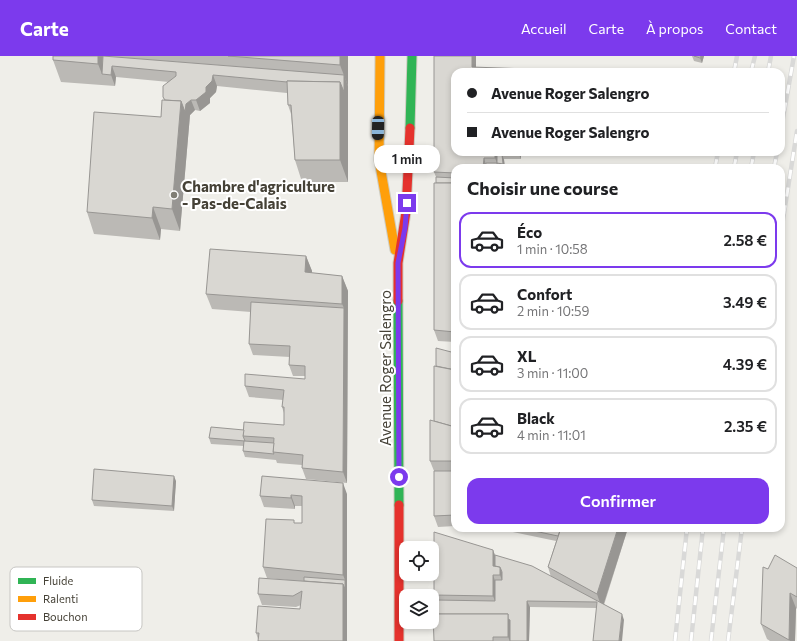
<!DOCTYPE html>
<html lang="fr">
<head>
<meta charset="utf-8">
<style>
	:root { --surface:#fff; --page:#f6f6f6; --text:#202124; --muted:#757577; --line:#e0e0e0; --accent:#7c3aed }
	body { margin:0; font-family:Commissioner,sans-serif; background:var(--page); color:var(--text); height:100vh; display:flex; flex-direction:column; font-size:15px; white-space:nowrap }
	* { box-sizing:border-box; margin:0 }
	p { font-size:13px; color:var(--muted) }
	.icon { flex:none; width:22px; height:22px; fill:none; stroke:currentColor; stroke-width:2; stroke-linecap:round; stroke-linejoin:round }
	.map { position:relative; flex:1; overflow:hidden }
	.drawer { position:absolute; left:451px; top:108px; width:334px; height:368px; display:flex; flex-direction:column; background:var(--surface); border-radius:12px; box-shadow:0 2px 6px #0003 }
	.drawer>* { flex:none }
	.banner { position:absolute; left:451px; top:12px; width:334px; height:88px; border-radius:12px; box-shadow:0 2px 6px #0003; display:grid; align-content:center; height:88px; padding:0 16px; background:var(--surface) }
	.buttons { position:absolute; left:399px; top:485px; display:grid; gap:8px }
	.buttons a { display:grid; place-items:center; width:40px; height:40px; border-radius:8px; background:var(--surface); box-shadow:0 2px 6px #0003; font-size:20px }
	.end { position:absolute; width:18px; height:18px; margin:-9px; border:5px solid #7c3aed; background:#fff; box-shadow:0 0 0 2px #fff }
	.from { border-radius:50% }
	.bubble { position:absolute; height:28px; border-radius:12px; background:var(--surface); box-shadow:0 2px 6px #0003; font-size:13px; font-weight:600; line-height:28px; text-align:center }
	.car { position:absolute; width:12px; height:24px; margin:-12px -6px; border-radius:5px; box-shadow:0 0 3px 1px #0007; background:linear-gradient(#222 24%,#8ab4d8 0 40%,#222 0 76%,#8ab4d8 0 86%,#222 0) }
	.banner b { display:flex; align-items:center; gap:14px; height:38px; font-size:15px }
	.banner b+b { border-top:1px solid var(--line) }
	.banner i { width:10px; height:10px; background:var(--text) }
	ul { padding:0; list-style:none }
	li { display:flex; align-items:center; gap:12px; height:56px; margin:0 8px 6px; padding:0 8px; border:2px solid var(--line); border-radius:12px }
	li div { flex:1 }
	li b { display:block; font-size:15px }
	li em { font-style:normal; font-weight:600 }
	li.current { border-color:var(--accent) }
	li>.icon { width:36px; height:36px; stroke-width:1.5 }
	h2 { padding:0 16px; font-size:18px; line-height:48px }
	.primary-button { display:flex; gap:8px; margin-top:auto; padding:8px 16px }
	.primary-button a { flex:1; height:46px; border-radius:12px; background:var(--accent); color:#fff; font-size:16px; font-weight:600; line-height:46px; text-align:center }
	header { display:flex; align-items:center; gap:24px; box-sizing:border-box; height:56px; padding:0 20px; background:var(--accent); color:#fff }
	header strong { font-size:19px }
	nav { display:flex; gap:22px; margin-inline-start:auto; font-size:14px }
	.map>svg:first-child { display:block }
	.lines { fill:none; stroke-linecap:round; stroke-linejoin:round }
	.fast-casing { stroke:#ceccc0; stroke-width:11 }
	.slow-casing { stroke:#ceccc0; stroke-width:11 }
	.jam-casing { stroke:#ceccc0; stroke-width:11 }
	.fast { stroke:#30b455; stroke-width:9 }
	.slow { stroke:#ff9f0a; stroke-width:9 }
	.jam { stroke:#e5322d; stroke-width:9 }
	.rail-casing { stroke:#d9d9d8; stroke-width:4.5 }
	.rail { stroke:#fff; stroke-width:3; stroke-dasharray:9; stroke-linecap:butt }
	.wall { fill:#bbb9b5 }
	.shaded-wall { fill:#989693 }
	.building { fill:#d9d7d2; stroke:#989693 }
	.route { stroke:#7c3aed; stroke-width:5 }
	.poi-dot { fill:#807e75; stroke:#fff; stroke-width:1.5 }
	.labels { text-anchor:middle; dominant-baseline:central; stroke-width:4; stroke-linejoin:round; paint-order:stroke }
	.poi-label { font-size:15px; font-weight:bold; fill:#454136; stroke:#fff; text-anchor:start }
	.street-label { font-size:15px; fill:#454136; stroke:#fff }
	.key { fill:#fff; stroke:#c7c6c3; stroke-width:1 }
	.key-label { font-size:11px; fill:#454136 }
</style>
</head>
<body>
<header>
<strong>Carte</strong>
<nav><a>Accueil</a><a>Carte</a><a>À propos</a><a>Contact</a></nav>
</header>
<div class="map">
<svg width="797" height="585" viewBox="0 0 797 585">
	<rect width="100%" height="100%" fill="#efeee9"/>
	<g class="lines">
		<g class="fast-casing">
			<g id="fast">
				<path d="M410,72L412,0"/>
				<path d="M398,245L399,449"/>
			</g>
		</g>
		<g class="slow-casing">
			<path id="slow" d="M380,0L379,104L395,194"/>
		</g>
		<g class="jam-casing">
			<g id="jam">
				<path d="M398,245V207L406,156L410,72"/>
				<path d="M399,449V585"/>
			</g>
		</g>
		<use href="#fast" class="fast"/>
		<use href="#slow" class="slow"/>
		<use href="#jam" class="jam"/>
		<g class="rail-casing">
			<g id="rail">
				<path d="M734,16L737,0"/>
				<path d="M751,16L755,0"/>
				<path d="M768,16L771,0"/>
				<path d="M781,73L794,0"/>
				<path d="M715,112L718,96"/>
				<path d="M734,112L737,96"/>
				<path d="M751,112L754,96"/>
				<path d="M774,112L777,96"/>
				<path d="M781,176L797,75"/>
				<path d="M675,585L687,472"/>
				<path d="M691,585L703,472"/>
				<path d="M711,585L724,472"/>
				<path d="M728,585L742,472"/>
			</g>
		</g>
		<use href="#rail" class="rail"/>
	</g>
	<g class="wall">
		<path d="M53,0H348V126H302L295,104L291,58L288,49L287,37L217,30L216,36L210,42V47L200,55L195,54L190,59L180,175L161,173L160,184L94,178L87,156L161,61L164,44L163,41L169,26L116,21L115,30L61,26L53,4Z"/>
		<path d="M434,0H476V12L528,13L529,16H455V96H521V103H504L505,112H455V286L438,285L434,274V127H436V121L434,116Z"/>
		<path d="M692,0H704L702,7L694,5Z"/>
		<path d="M306,200L312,215V217L342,220L348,235L347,427L306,423L302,412V409L277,407L276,404L245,401L243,395L244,390L211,388L209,382L244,374L284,369V357L282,351L283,344L249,341L245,330L305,323V320H293L289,309L290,301L253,299L249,288L251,256L212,253L206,238Z"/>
		<path d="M455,297V470L438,471L434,460V415L430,405L434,365L436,310Z"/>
		<path d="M176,425L174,455L94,450L92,444Z"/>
		<path d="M347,438V585L258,583L256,577L300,553L301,549L296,551L262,549L258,538L287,524L267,522L263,511L295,467H302V450H295V453L264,451L260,440Z"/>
		<path d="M503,472H628L604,549L624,564L596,552L530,551L529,585H434L436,544L434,539L493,494L495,499L551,521L548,511L556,485L508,475Z"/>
		<path d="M797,512V553L796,552L795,585H770L767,583L761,568L768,513Z"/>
	</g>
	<g class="shaded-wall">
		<path d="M98,0H103L102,18L98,8Z"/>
		<path d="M340,0H348V30L340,9Z"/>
		<path d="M472,0H476V16L472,11Z"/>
		<path d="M701,0H704L702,7L700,2Z"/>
		<path d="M112,10L116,21L115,30L111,19Z"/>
		<path d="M213,19L217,30L216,36L210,42V47L200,55L196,44L206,31Z"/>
		<path d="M344,19L348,30V126L340,104V26Z"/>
		<path d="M191,44L195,54L190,59L180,175L172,153L181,45L186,48Z"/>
		<path d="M495,96H497L499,103L497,107L495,102Z"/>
		<path d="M518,96H521V103Z"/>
		<path d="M502,98L504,104L505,112L503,108Z"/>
		<path d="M484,102L487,112H483Z"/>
		<path d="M153,151L161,173L160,184L152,162Z"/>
		<path d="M306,200L312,215L311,231L305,216Z"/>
		<path d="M342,220L348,235L347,427L343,416L344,252L342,248Z"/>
		<path d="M174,420L176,425L174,455L172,450Z"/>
		<path d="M343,427L347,438V585H343V528L345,524L343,519Z"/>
		<path d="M291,439L295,450V453L291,442Z"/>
		<path d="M618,472H628L602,553L597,538Z"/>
		<path d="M493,494L497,505V515L493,510Z"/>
		<path d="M500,511L504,522V530L500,519Z"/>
		<path d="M493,519L497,530V550L493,540Z"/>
		<path d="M790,537L796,552L795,585H790L789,584Z"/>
		<path d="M527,545L530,551L529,585H527Z"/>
		<path d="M508,558L512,569V585H510L508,581Z"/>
		<path d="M622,558L624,564L622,585H619Z"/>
	</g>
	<g class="building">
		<path d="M53,0H98V8L53,4Z"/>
		<path d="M103,0L344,19V36L340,26L287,25V26L213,19L212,25L206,31V36L196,44H191L186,48L185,56L181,45L165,44L163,41V30L176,20V16L112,10L111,19L102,18Z"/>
		<path d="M228,0H340V9Z"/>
		<path d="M434,0H472V11L528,13V16H455V96H495V102H484L483,112H455V117L434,116Z"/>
		<path d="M694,0H701L700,2Z"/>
		<path d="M287,25L340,26V104H295L291,49H288Z"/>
		<path d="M162,44L181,45L172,153L153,151L152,162L87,156L94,56L161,61Z"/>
		<path d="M497,98H502L503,108L497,107Z"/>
		<path d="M486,107H497V112H485Z"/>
		<path d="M436,121L455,122V127H436Z"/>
		<path d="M434,127H455V276L434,274Z"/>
		<path d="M210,193L306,200L305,216L342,220V248L206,238Z"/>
		<path d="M251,246L344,252L343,416L302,412L303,399L273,396L274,382L243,380L244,366L284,369V351H282L284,334L245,330V318L305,323V310L289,309L290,290L249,288Z"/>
		<path d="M436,292L455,297V314L436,310Z"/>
		<path d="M434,310L455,314V371L434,365Z"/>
		<path d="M430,364L455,371V405H430Z"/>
		<path d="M211,371L244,374L243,380L245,385L209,382Z"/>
		<path d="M244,385L274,387L273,396L274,398L243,395Z"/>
		<path d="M94,413L174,420L172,450L92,444Z"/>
		<path d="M434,415H455V459L434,460Z"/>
		<path d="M262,420L343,427V519L263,511L266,463L294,464V467H302V440L291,439V442L260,440Z"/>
		<path d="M520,472H561L558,480Z"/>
		<path d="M561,472H618L597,538L548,511Z"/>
		<path d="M434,476L493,494V510L500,511V519H493V540L434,539Z"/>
		<path d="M495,499L532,510L622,558L619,585H593L597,546L527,545V585H510V564L508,563V558H435L436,544L495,545V524H502V516L500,511L495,510Z"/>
		<path d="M775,499L797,512V541L790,537L789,584L761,568L763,511L768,513Z"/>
		<path d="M304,521L345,524V533L343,528L304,525Z"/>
		<path d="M259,522L343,528V585H258L259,577H256L258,550L300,553L302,535L293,540L258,538Z"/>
		<path d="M433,558H508V581H493V585H434Z"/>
	</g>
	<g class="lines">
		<path class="route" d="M399,421L398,207L405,172L407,147"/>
	</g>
	<circle class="poi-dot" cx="174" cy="139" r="4"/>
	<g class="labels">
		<g class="poi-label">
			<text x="182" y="130">Chambre d'agriculture<tspan x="182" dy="17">- Pas-de-Calais</tspan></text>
		</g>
		<g class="street-label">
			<text transform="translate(385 312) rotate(-90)">Avenue Roger Salengro</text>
		</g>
	</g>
	<rect x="10" y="511" width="132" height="64" rx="6" class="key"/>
	<rect x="18" y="522" width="18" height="6" fill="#30b455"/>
	<rect x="18" y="540" width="18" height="6" fill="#ff9f0a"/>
	<rect x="18" y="558" width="18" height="6" fill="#e5322d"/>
	<g class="key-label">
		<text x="43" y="529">Fluide</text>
		<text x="43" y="547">Ralenti</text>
		<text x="43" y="565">Bouchon</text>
	</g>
</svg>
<div class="buttons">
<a><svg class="icon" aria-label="locate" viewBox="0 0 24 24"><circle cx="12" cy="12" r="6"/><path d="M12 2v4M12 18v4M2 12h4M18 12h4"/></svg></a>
<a><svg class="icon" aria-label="layers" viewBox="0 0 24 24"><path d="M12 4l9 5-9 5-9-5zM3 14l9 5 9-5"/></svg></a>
</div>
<i class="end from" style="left:399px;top:421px"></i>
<i class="end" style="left:407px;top:147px"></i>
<div class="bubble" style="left:374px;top:89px;width:66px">1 min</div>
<i class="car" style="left:378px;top:72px;rotate:181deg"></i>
<div class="banner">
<b><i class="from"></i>Avenue Roger Salengro</b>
<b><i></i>Avenue Roger Salengro</b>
</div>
<section class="drawer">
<h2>Choisir une course</h2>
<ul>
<li class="current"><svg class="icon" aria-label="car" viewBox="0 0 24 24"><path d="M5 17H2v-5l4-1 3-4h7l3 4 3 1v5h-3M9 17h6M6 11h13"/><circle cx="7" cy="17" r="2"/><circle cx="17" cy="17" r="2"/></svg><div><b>Éco</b><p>1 min · 10:58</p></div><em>2.58 €</em></li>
<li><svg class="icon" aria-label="car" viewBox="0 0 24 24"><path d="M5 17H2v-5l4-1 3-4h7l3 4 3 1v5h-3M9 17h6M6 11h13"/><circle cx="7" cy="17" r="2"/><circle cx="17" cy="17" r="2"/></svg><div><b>Confort</b><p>2 min · 10:59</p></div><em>3.49 €</em></li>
<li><svg class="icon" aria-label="car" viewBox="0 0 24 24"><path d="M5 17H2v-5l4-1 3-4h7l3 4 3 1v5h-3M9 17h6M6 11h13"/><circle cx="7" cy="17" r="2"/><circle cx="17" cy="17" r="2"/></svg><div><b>XL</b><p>3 min · 11:00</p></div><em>4.39 €</em></li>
<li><svg class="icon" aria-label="car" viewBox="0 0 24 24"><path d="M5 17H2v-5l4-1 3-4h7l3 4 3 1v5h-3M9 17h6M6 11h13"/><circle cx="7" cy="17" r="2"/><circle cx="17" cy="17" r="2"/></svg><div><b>Black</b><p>4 min · 11:01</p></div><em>2.35 €</em></li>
</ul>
<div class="primary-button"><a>Confirmer</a></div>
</section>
</div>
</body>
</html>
